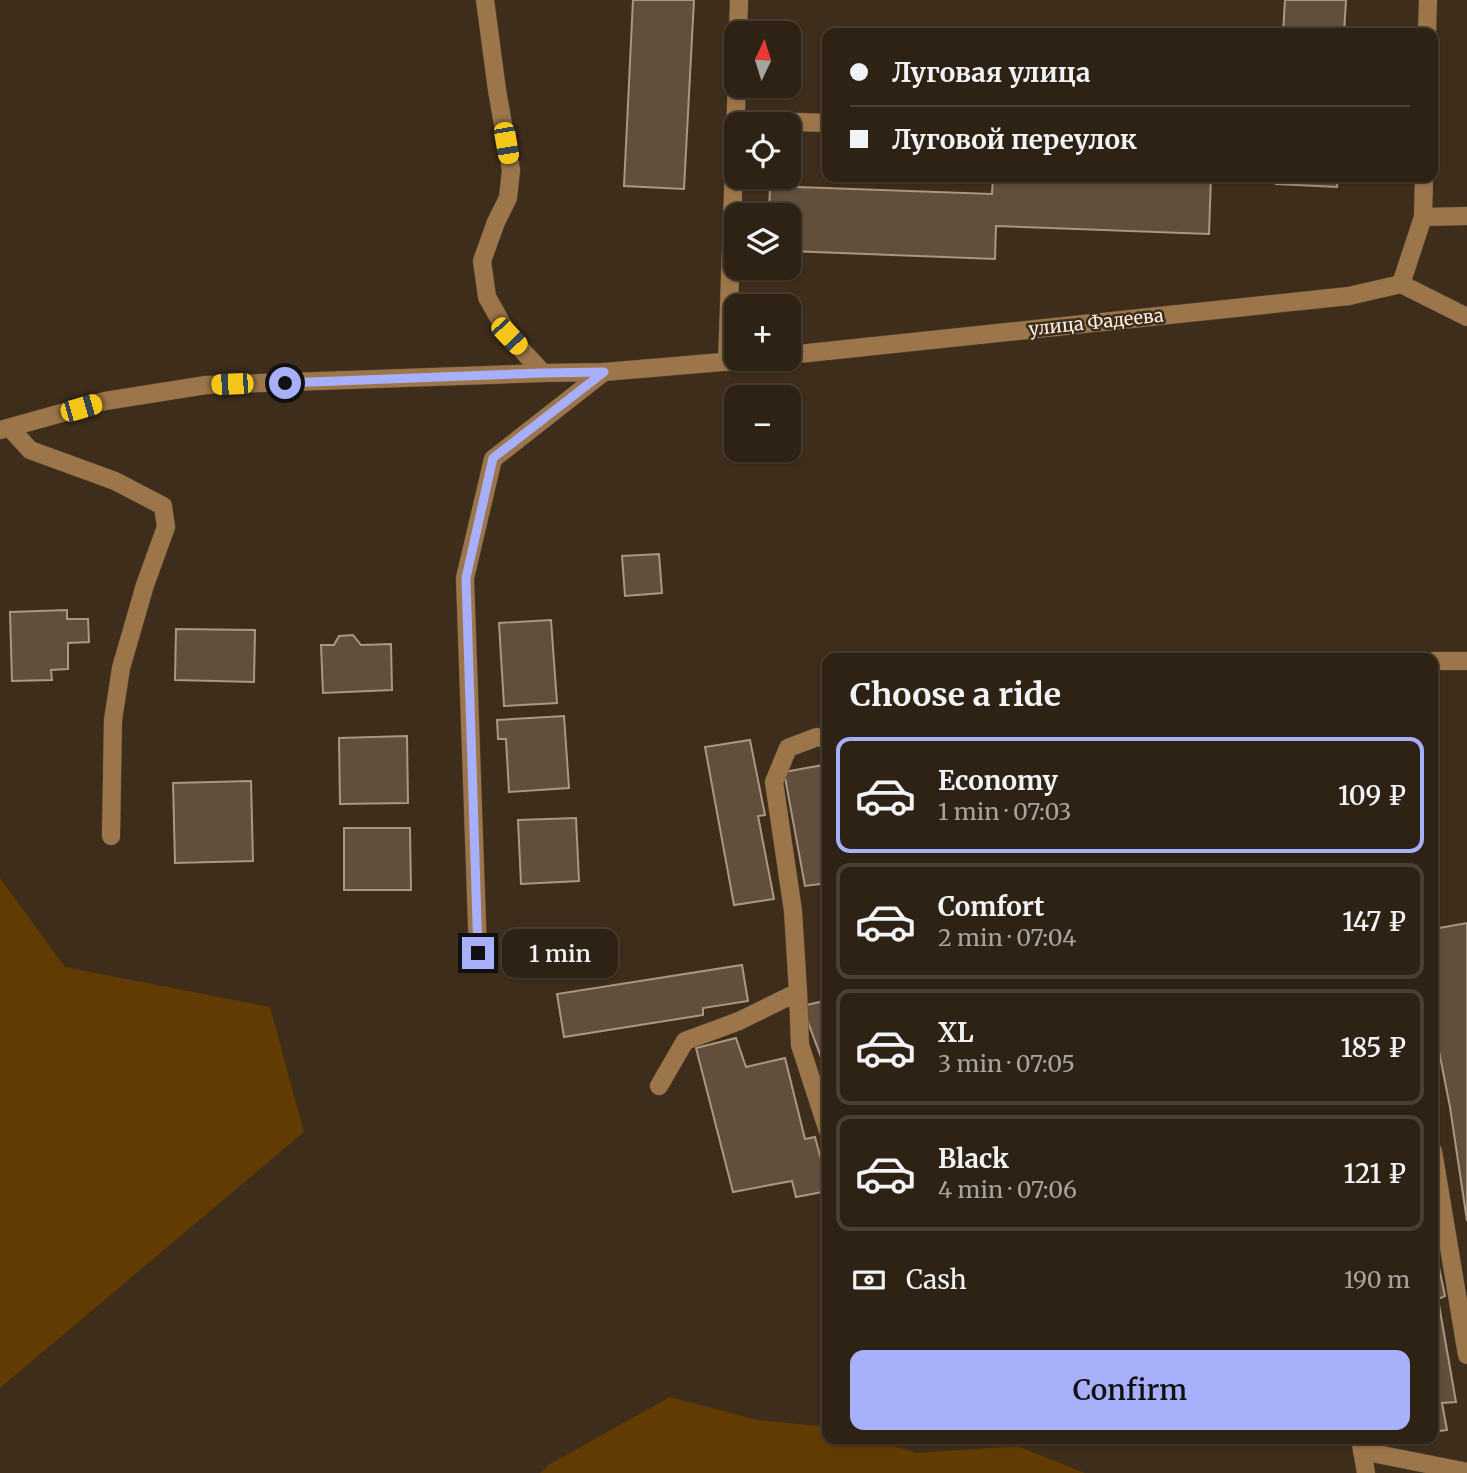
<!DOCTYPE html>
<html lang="en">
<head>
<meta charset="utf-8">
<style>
	:root { --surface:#2e2214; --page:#3a2f22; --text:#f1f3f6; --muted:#a7a4a0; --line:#493f34; --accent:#a8b0fc }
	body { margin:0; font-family:Merriweather,serif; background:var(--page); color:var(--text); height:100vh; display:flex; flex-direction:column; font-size:26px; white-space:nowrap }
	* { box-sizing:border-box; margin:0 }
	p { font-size:23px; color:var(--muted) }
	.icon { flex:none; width:38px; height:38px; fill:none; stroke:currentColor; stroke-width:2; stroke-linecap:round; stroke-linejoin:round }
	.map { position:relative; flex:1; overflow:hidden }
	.panel { position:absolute; left:822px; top:653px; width:616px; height:791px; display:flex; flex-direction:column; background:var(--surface); border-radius:14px; box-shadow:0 2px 5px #0004,0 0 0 2px var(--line) }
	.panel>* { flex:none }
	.hud { position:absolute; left:822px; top:28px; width:616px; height:154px; border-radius:14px; box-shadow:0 2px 5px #0004,0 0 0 2px var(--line); display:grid; align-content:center; height:154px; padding:0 28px; background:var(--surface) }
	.needle { width:46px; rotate:4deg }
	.tools { position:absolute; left:724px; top:21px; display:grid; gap:14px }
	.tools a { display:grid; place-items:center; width:77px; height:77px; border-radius:14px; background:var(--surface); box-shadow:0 2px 5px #0004,0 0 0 2px var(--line); font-size:35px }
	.end { position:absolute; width:32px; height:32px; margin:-16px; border:9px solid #a8b0fc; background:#111; box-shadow:0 0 0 4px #111 }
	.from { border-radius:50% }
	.bubble { position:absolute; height:49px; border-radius:14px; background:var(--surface); box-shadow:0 2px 5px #0004,0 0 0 2px var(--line); font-size:23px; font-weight:600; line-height:49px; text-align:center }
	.car { position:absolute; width:21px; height:42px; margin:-21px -10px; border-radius:9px; box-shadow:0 0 5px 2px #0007; background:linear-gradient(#f5c518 24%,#345 0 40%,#f5c518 0 76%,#345 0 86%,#f5c518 0) }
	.hud b { display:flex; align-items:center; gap:24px; height:66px; font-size:26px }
	.hud b+b { border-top:2px solid var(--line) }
	.hud i { width:18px; height:18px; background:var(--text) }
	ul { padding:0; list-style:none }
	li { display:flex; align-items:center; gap:21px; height:116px; margin:0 14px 10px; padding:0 14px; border:4px solid var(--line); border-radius:14px }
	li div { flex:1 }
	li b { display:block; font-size:26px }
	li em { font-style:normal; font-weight:600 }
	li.current { border-color:var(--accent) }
	li>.icon { width:63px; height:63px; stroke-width:1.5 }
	h2 { padding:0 28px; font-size:32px; line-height:84px }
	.pay { display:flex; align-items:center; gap:18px; height:77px; padding:0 28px; font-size:26px }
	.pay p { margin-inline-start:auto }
	.action { display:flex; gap:14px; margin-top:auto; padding:14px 28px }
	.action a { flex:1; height:80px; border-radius:14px; background:var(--accent); color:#111; font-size:28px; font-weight:600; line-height:80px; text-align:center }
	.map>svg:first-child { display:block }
	.green { fill:#613b01 }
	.building { fill:#614f3b; stroke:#ab9681; stroke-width:2 }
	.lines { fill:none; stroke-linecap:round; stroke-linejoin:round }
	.minor-casing { stroke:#594836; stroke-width:19 }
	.minor { stroke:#9c764a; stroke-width:18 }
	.route { stroke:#a8b0fc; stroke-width:9 }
	.labels { text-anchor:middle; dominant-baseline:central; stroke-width:5; stroke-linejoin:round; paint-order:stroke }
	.street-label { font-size:18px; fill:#fcf1e5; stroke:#3e2d1a }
</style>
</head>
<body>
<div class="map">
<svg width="1467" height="1473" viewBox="0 0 1467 1473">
	<rect width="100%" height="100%" fill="#3e2d1a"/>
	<g class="green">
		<path d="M0,878L65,967L270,1007L304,1132L0,1388Z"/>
		<path d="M670,1397L758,1420L828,1427V1438L872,1439L917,1453L1017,1446L1085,1473H540L550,1464Z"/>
	</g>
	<g class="building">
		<path d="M633,0H694L684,189L624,186Z"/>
		<path d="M1285,0H1346L1344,33H1283Z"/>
		<path d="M993,177H1211L1209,234L996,226L995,259L789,251V215H769L770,186L992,194Z"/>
		<path d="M1276,177H1338L1337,187L1276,184Z"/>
		<path d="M659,554L662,593L625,596L622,556Z"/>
		<path d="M67,610V619H88L89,642L68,643V669L51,670L52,680L12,681L10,612Z"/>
		<path d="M551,620L557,703L504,706L499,623Z"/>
		<path d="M176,629L255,630L254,682L175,680Z"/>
		<path d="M353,635L361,645L391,644L392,690L323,693L321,645H334L339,636Z"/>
		<path d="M564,716L569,788L509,792L506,739H498L497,720Z"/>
		<path d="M407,736L408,803L340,804L339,738Z"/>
		<path d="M750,740L765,815L758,816L774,899L734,905L705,747Z"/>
		<path d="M1433,755L1438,756V785H1433Z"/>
		<path d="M823,765L828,790V883L805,886L784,772Z"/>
		<path d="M251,781L253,861L175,863L173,783Z"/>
		<path d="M576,818L579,881L521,884L518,820Z"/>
		<path d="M344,828H410L411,890H344Z"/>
		<path d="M1467,923V1221L1450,1107L1433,1021V929Z"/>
		<path d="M742,965L748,1001L703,1008V1015L564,1037L557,994Z"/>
		<path d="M828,1000V1076L802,1006Z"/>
		<path d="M736,1038L746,1067L785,1058L805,1139L815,1137L828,1186V1191L796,1197L792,1181L733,1192L696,1048Z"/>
		<path d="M1433,1239L1445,1296L1438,1299L1456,1402L1442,1403L1447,1430L1433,1432Z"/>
	</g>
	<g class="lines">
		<g class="minor-casing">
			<g id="minor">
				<path d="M485,0L497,90L511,170L508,198L496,222L482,261L487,297L509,336L543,373"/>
				<path d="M738,33L739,0"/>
				<path d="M1427,33L1428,0"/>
				<path d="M735,120L828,123"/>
				<path d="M1423,217L1467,216"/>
				<path d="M1401,284L1423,217L1424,177"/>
				<path d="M1401,284L1467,317"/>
				<path d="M789,355L1349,296L1401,284"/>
				<path d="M727,362L737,80"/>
				<path d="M10,428L30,450L115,481L163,506L166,527L145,585L121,668L113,720L111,836"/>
				<path d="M0,430L105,401L206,385L543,373L604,372L758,359"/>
				<path d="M1433,661H1467"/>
				<path d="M478,953L465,578L493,459L604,372"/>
				<path d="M798,992L800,1045L828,1131"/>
				<path d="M659,1086L685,1041L739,1021L798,992L793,911L774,782L788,748L817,737L828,739"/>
				<path d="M1433,1151L1467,1355"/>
				<path d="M1360,1438L1366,1473"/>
				<path d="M1362,1451L1467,1472"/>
			</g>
		</g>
		<use href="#minor" class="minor"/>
	</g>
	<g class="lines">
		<path class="route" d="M285,383L543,373L604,372L493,458L466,578L478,953"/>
	</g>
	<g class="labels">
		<g class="street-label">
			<text transform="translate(1096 322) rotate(-6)">улица Фадеева</text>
		</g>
	</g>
</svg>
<div class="tools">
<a><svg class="needle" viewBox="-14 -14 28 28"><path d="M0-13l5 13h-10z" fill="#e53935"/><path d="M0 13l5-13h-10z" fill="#a7a4a0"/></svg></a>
<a><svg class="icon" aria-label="locate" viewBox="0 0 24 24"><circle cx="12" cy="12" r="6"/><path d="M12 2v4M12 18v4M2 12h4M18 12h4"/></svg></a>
<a><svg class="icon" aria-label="layers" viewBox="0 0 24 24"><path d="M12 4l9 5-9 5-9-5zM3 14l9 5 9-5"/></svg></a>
<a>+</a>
<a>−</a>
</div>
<i class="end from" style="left:285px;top:383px"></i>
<i class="end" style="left:478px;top:953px"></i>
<div class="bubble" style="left:502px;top:929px;width:116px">1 min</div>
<i class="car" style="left:506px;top:143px;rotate:170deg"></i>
<i class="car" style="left:509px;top:336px;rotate:137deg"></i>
<i class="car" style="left:232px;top:384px;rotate:268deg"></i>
<i class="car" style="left:81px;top:408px;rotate:74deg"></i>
<div class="hud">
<b><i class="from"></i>Луговая улица</b>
<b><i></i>Луговой переулок</b>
</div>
<section class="panel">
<h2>Choose a ride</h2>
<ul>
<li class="current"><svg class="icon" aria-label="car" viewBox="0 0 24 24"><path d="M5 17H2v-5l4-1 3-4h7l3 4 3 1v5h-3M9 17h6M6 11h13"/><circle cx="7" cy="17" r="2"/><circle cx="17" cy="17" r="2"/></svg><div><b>Economy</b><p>1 min · 07:03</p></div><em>109 ₽</em></li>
<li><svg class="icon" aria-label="car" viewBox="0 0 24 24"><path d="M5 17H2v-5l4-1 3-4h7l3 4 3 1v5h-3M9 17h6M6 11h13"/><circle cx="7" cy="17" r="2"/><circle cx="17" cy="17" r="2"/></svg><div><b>Comfort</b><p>2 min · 07:04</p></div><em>147 ₽</em></li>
<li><svg class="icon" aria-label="car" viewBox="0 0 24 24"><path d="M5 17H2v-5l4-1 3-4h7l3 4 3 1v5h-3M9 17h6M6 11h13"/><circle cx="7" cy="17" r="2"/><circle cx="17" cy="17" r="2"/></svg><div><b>XL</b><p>3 min · 07:05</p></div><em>185 ₽</em></li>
<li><svg class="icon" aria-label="car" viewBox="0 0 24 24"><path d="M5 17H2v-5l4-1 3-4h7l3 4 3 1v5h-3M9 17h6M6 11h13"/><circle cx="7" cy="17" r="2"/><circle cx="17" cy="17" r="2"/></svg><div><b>Black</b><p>4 min · 07:06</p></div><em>121 ₽</em></li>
</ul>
<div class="pay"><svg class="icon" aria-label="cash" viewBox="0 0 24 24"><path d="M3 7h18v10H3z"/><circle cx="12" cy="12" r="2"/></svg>Cash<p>190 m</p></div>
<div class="action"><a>Confirm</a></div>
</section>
</div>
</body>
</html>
